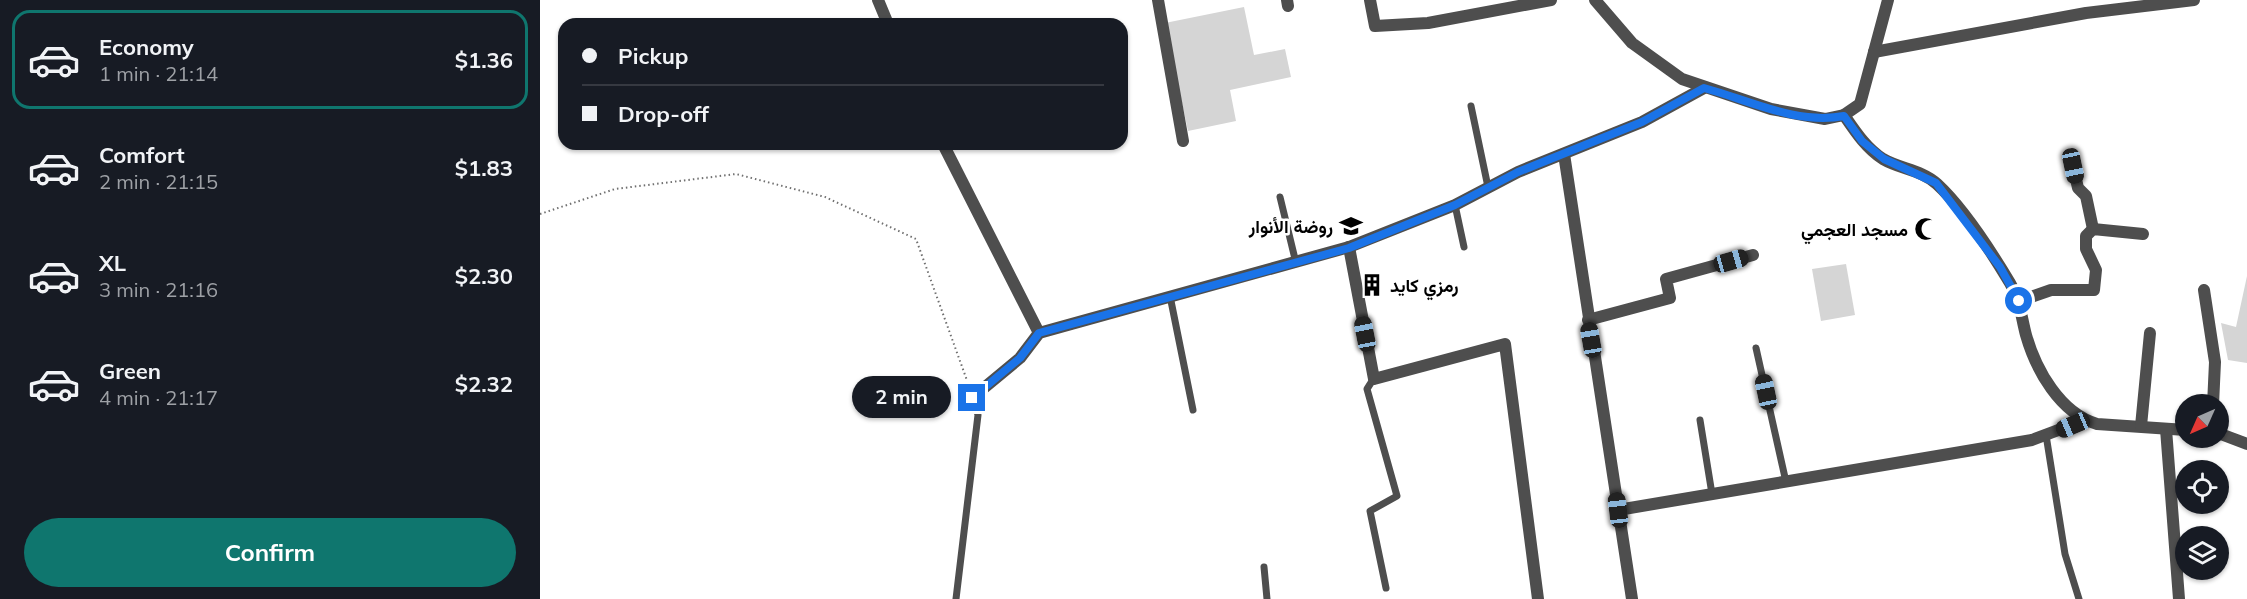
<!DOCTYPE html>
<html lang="en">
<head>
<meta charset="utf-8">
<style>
	:root { --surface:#171b24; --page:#242831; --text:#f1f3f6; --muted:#9ea1a6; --line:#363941; --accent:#0f766e }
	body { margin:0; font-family:Mulish,Vazirmatn,sans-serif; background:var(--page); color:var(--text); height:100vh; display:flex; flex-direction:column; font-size:22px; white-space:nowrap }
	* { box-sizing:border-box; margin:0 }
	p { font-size:20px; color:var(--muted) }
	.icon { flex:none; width:33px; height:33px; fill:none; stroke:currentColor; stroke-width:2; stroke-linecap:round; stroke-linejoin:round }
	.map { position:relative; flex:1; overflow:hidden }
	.side { display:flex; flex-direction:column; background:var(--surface); width:540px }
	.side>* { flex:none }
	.top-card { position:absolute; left:18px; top:18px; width:570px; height:132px; border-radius:18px; box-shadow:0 2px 4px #0004; display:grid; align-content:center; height:132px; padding:0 24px; background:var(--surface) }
	.needle { width:39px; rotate:225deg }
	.controls { position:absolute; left:1635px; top:394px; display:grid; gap:12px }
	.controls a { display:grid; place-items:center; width:54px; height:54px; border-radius:50%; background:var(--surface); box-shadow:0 2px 4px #0004; font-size:30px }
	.end { position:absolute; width:27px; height:27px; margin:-14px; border:8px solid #1a73e8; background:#fff; box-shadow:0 0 0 3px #fff }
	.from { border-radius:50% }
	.bubble { position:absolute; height:42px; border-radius:21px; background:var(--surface); box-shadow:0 2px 4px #0004; font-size:20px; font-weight:700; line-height:42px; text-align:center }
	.car { position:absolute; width:18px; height:36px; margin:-18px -9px; border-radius:8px; box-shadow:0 0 4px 2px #0007; background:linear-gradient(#222 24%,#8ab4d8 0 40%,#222 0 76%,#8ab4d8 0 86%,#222 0) }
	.top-card b { display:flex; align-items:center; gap:21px; height:57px; font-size:22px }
	.top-card b+b { border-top:2px solid var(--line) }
	.top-card i { width:15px; height:15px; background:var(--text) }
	ul { padding:10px 0 0; list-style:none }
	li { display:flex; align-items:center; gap:18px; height:99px; margin:0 12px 9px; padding:0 12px; border:3px solid transparent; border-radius:18px }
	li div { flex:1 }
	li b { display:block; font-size:22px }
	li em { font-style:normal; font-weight:700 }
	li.on { border-color:var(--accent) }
	li>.icon { width:54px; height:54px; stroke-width:1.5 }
	.action { display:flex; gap:12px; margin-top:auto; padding:12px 24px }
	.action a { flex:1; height:69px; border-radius:36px; background:var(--accent); color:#fff; font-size:24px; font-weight:700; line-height:69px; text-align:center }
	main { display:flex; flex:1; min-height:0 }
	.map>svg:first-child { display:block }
	.green { fill:#d5d5d5 }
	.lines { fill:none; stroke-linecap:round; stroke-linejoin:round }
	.path { stroke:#707070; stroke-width:2; stroke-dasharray:1.5 3; stroke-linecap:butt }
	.lane { stroke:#4e4e4e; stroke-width:7 }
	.street { stroke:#4e4e4e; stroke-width:12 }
	.route { stroke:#1a73e8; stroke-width:8 }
	.labels { text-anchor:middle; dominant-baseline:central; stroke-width:5; stroke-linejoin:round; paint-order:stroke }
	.poi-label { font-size:18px; font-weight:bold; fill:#000; stroke:#fff; text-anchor:end }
</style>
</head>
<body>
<main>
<section class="side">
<ul>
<li class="on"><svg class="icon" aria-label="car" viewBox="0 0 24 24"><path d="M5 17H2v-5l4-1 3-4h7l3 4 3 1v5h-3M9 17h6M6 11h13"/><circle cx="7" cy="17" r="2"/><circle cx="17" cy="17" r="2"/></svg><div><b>Economy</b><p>1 min · 21:14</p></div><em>$1.36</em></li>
<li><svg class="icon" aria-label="car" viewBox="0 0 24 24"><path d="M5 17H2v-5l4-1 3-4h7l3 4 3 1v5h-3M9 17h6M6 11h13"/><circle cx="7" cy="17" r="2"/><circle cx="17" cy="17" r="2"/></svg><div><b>Comfort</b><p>2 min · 21:15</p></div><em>$1.83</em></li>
<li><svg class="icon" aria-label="car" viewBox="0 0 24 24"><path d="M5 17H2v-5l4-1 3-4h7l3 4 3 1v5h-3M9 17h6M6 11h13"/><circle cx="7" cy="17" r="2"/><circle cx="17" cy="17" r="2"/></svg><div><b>XL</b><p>3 min · 21:16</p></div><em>$2.30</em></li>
<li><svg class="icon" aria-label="car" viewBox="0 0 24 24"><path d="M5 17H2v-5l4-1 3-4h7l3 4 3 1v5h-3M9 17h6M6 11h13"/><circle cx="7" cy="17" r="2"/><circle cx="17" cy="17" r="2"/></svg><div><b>Green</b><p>4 min · 21:17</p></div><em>$2.32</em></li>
</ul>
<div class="action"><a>Confirm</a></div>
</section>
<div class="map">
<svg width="1707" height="599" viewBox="0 0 1707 599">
	<rect width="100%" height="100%" fill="#fff"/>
	<g class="green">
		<path d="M704,7L714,55L745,49L751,77L690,90L696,121L648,131L625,23Z"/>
		<path d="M1306,264L1315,315L1281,321L1272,269Z"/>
		<path d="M1707,276V363L1688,360L1681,323L1696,327Z"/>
	</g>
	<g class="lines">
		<path class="path" d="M0,214L75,189L196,174L285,197L376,239L429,386"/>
		<g class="lane">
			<path d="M931,106L948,187"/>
			<path d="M740,197L756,263"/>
			<path d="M915,205L924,247"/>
			<path d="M630,296L653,410"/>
			<path d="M1216,348L1246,482"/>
			<path d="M834,378L827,389L857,496L830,511L846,588"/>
			<path d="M1160,420L1172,494"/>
			<path d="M1506,435L1525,554L1539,599"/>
			<path d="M724,567L727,599"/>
			<path d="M416,599L438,415L433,397"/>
		</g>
		<g class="street">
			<path d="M338,0L348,24"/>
			<path d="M618,0L643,141"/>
			<path d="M747,0L748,6"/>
			<path d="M830,0L835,26L888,23L1011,0"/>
			<path d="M1055,0L1092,43L1142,79L1231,109L1285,119L1304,115C1315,131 1326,148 1343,159C1360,169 1382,170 1397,184C1422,207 1452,253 1470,283C1480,299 1481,316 1486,335C1496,370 1520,413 1557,424L1646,430"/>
			<path d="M1334,52L1546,13L1654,0"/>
			<path d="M1304,115L1320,104L1348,0"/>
			<path d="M403,144L499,333"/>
			<path d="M1024,154L1092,599"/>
			<path d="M1533,166L1538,188L1546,196L1553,229"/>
			<path d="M809,247L834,379L965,344L998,599"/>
			<path d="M1664,290L1675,362L1673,405"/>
			<path d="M1479,301L1511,290H1554L1556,270L1546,249V236L1553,229L1603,234"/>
			<path d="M1048,320L1130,298L1126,279L1213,255"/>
			<path d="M433,397L480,358L499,333L809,247L915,205L978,172L1102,122L1164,88"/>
			<path d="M1601,426L1610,333"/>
			<path d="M1626,429L1639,599"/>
			<path d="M1678,433L1707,444"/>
			<path d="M1078,510L1492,440L1545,420"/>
		</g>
	</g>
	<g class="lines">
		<path class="route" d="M432,398L480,358L499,333L809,248L915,205L978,172L1102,122L1164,88C1209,100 1256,125 1304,116L1322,141L1344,159L1396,183L1460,267L1479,301"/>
	</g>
	<defs>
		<g id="school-bare" transform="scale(1.8)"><path d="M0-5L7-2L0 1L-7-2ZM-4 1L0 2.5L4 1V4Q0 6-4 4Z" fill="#000" stroke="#fff" stroke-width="2.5" paint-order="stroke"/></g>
		<g id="mosque-bare" transform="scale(1.8)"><path d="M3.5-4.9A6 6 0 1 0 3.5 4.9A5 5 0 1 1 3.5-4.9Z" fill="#000" stroke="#fff" stroke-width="2.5" paint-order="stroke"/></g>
		<g id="building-bare" transform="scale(1.8)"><path d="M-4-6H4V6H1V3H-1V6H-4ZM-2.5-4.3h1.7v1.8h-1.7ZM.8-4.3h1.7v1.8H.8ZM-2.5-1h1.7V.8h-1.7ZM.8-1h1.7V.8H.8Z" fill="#000" stroke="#fff" stroke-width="2.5" paint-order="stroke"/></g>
	</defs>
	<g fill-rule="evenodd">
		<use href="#school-bare" x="811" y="226"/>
		<use href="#mosque-bare" x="1386" y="229"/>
		<use href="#building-bare" x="832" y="285"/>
	</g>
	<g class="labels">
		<g class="poi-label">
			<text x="793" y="226">روضة الأنوار</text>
			<text x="1368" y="229">مسجد العجمي</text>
			<text x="850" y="285" text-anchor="start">رمزي كايد</text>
		</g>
	</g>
</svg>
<div class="controls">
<a><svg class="needle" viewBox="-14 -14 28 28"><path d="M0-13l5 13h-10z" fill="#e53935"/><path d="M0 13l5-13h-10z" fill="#9ea1a6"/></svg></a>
<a><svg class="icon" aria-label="locate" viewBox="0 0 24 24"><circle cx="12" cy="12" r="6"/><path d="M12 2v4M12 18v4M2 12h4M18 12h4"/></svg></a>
<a><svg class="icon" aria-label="layers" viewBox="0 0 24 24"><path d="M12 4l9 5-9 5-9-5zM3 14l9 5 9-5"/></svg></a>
</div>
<i class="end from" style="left:1479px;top:301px"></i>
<i class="end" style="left:432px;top:398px"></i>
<div class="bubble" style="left:312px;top:376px;width:99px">2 min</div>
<i class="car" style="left:1533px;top:166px;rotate:168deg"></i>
<i class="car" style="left:1191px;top:261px;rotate:74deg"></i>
<i class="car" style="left:825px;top:334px;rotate:349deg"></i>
<i class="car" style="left:1051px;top:340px;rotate:350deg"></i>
<i class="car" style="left:1226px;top:392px;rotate:348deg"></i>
<i class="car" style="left:1533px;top:425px;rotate:247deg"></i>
<i class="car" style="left:1078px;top:510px;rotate:353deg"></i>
<div class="top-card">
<b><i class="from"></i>Pickup</b>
<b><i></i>Drop-off</b>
</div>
</div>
</main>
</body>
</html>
